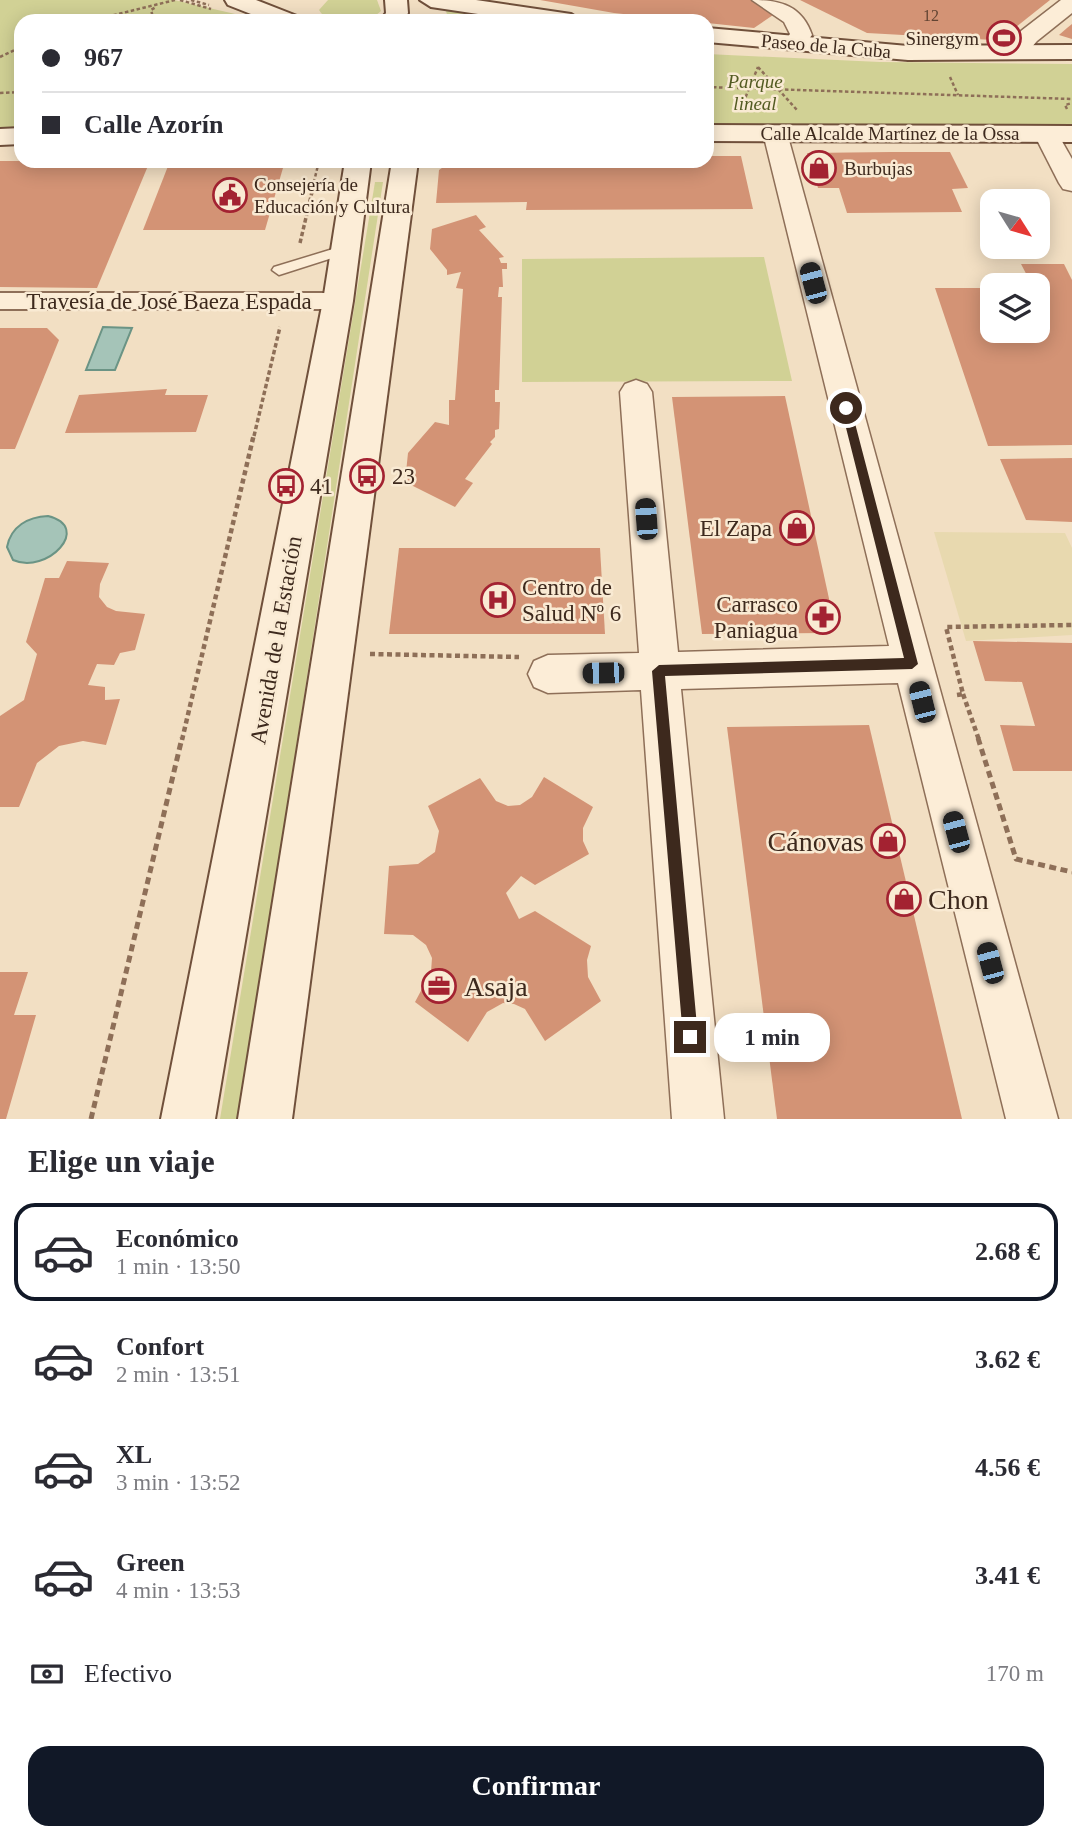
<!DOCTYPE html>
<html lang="es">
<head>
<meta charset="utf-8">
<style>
	:root { --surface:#fff; --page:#f2f2f3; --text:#2b2b33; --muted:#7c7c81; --line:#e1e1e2; --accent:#111827 }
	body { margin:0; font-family:Georgia,serif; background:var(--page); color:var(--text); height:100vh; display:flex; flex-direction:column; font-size:26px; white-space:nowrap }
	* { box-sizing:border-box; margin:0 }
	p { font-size:23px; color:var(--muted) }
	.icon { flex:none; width:38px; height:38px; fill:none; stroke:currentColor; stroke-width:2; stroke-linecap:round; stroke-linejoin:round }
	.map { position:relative; height:1119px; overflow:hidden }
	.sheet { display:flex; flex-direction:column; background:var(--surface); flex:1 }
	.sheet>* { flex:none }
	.guide { position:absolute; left:14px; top:14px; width:700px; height:154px; border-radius:21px; box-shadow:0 4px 18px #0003; display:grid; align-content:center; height:154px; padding:0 28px; background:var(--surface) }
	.needle { width:46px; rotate:127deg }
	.fabs { position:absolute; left:980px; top:189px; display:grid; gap:14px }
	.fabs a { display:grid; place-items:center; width:70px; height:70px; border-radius:14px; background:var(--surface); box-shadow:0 4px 18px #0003; font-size:35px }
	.end { position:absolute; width:32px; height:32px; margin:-16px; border:9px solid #3d291d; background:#fff; box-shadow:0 0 0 4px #fff }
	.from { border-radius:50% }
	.bubble { position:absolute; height:49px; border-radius:21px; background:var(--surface); box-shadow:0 4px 18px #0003; font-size:23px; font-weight:700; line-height:49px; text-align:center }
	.car { position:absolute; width:21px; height:42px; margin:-21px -10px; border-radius:9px; box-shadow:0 0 5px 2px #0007; background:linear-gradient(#222 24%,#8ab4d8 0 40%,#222 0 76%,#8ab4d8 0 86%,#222 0) }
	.guide b { display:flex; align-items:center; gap:24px; height:66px; font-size:26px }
	.guide b+b { border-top:2px solid var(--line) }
	.guide i { width:18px; height:18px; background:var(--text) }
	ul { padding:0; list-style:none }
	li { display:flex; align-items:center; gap:21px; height:98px; margin:0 14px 10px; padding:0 14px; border:4px solid transparent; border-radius:21px }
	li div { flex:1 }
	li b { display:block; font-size:26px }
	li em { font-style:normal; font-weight:700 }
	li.on { border-color:var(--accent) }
	li>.icon { width:63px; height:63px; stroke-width:1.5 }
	h2 { padding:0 28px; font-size:32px; line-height:84px }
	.pay { display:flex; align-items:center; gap:18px; height:77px; padding:0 28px; font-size:26px }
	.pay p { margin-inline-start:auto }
	.primary-button { display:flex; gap:14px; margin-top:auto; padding:14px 28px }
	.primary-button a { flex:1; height:80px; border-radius:21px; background:var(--accent); color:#fff; font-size:28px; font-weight:700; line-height:80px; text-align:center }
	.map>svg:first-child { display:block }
	.farmland { fill:#e8d9af }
	.green { fill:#d1d195 }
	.water { fill:#a5c4b8; stroke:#6b9485; stroke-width:2 }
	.building { fill:#d39375 }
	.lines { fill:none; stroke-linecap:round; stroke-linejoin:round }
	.service-casing { stroke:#8e6f58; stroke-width:3 }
	.pedestrian-casing { stroke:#8e6f58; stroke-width:4 }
	.minor-casing { stroke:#8e6f58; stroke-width:3 }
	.secondary-casing { stroke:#70503b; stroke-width:4 }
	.path-far3 { stroke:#8e6f58; stroke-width:2.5; stroke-dasharray:3.5 2.5; stroke-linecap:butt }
	.path-far2 { stroke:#8e6f58; stroke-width:3.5; stroke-dasharray:4.5 2.5; stroke-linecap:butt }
	.path-far1 { stroke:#8e6f58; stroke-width:4.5; stroke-dasharray:5 3.5; stroke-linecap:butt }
	.path { stroke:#8e6f58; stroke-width:5; stroke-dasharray:7 4.5; stroke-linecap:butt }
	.service { fill:#fcedd7; fill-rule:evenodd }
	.pedestrian { fill:#fcedd7; fill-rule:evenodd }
	.minor { fill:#fcedd7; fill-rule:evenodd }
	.secondary { fill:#fcedd7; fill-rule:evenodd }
	.route { fill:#3d291d }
	.labels { text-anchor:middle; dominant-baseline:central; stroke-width:5; stroke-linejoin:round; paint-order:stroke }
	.far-number-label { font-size:16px; fill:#624433 }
	.far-poi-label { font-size:19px; fill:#3d291d; stroke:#f9ead3; text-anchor:start }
	.far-street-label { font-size:19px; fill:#3d291d; stroke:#f9ead3 }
	.far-park-label { font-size:19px; font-style:italic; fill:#535b22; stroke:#f9ead3 }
	.street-label { font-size:23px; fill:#3d291d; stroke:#f9ead3 }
	.poi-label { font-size:23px; fill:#3d291d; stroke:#f9ead3; text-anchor:start }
	.near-poi-label { font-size:28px; fill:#3d291d; stroke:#f9ead3; text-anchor:start }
</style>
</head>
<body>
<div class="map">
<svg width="1072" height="1119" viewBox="0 0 1072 1119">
	<rect width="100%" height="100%" fill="#f2dfc3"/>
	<path class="farmland" d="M934,532L1065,533L1072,548V635L966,641Z"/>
	<g class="green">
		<path d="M0,0H174L266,21H21V130L0,131Z"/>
		<path d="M328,0H377L381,11L369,21H327L319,10Z"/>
		<path d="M445,8L531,21H449Z"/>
		<path d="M707,54L880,62L1072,64V129L707,127Z"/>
		<path d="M375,182H383L239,1119H220Z"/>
		<path d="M764,257L792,381L522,382V259Z"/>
	</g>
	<g class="water">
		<path d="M103,327L132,328L115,370H86Z"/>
		<path d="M48,516C93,527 47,575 13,560L7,547C11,526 28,517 48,516Z"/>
	</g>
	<g class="building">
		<path d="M540,0H753L779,11L754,28L614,13Z"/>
		<path d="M800,0H1050L1002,38L993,40L867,33Z"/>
		<path d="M1072,24V39L1059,35L1067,28Z"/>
		<path d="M891,152H950L968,188L952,189L962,212L847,213L839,188H818L807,153Z"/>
		<path d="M707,156H741L753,209L526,210L527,202L436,203L439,170L452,161H707Z"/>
		<path d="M0,161H150L97,288L0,287Z"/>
		<path d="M170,161H285L265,230H143Z"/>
		<path d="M476,215L486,227L479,230L504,257L499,258L501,263H507V269H502L503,287H499L498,297H502L499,390H495V402H500L499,429L495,430V437L490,442L492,444L465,479L473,483L455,507L405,482L408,453L435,422L449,425V400H455L463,289L456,288L461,272L447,275V270L430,249L432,229Z"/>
		<path d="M1021,264H1064L1072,280V445L988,446L935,288H992V331H1038V285H1032Z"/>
		<path d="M0,328H47L59,340L15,449H0Z"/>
		<path d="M167,389L165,395H208L196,432L65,433L79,395Z"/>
		<path d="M785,396L833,617L827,633L702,634L672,397Z"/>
		<path d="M1072,458V522L1026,520L1000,459Z"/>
		<path d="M399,548H600L605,634H389Z"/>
		<path d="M67,561L109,563L100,584L99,597L107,607L116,611L145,614L135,650L120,653L114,665L97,664L88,685L105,687V700L120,699L106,745L83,741L59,746L37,763L19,807H0V716L24,700L37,654L26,642L45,578H59Z"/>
		<path d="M973,641L1072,643V771H1013L1000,725L1035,726L1022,682L985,681Z"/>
		<path d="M869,725L962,1119H777L727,727Z"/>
		<path d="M544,777L593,807L583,828V841L589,854L535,885L521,876L506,893L519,919L535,911L591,946L587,960L588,977L601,1001L545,1041L525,1009L514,1004L503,1003L487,1012L468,1042L415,1002L431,972L432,958L426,945L413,935L384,934L389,866L418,864L435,852L439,831L428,806L480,778L496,801L508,806L520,805L532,797Z"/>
		<path d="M0,972H28L14,1015H36L6,1119H0Z"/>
	</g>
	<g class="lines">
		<g class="service-casing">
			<path id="service" d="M346,245L351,246V252L279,275L272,270L274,267Z"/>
		</g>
		<g class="pedestrian-casing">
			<path id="pedestrian" d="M0,293H338L346,296L349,301L346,306L338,309H0Z"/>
		</g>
		<g class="minor-casing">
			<g id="minor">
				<path d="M752,0C781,0 802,6 812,35L802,48H786L783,43L790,34L784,22Z"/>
				<path d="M1061,0H1072V13L1037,41L1024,56H1008L1005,51L1021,31Z"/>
				<path d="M775,126L784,128L787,133L1058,1119H1006L898,683L681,689L724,1119H672L641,690L548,693L534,687L528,674L534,661L548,655L639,653L620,392L625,384L636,380L647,384L652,392L678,652L889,646L763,133L766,128Z"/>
				<path d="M1046,127L1055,129L1072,159V191L1063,189L1059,183L1034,134L1037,129Z"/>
			</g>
		</g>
		<g class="secondary-casing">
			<g id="secondary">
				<path d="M225,0H256L297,16L300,21H269L228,5Z"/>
				<path d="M385,0H407L408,13L403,21H380L386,13Z"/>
				<path d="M420,0H476L571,14L582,21H526L431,7Z"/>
				<path d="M707,28L908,46L1072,45V59L908,60L707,42Z"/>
				<path d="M707,125L1072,126V142L707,141Z"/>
				<path d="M21,128V144L0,145V129Z"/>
				<path d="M345,161H371L353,301L215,1119H161L323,301Z"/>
				<path d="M392,161H418L292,1119H238Z"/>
			</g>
		</g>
		<g class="path-far3">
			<path d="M180,0L211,9"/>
			<path d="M191,0L209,5"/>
			<path d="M90,21L175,0"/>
			<path d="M154,21L151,10L156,7"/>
			<path d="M0,57L21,47"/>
			<path d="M758,67L797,110"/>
			<path d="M950,77L958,95"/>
			<path d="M707,87L1072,99"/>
			<path d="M0,93L21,92"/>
			<path d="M741,108L758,67"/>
			<path d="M1067,109L1065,105L1072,103"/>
			<path d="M311,194L319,161"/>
		</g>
		<g class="path-far2">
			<path d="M300,243L312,192"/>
			<path d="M254,436L280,327"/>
		</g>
		<g class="path-far1">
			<path d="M370,654L519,657"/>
			<path d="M963,694L979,740"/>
			<path d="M957,695L963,694L946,627L1072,625"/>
			<path d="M182,740L254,434"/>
		</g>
		<g class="path">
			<path d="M978,738L1016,859L1072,872"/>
			<path d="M91,1119L182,738"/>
		</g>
		<use href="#service" class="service"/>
		<use href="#pedestrian" class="pedestrian"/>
		<use href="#minor" class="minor"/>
		<use href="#secondary" class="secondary"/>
	</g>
	<path class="route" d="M846,404L851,408L918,664L912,669L665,676L698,1037L690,1045L683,1037L652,671L659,665L904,658L841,408Z"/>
	<defs>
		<g id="stadium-ring" transform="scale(1.75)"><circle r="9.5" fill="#f9ead3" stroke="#a32231" stroke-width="1.5"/><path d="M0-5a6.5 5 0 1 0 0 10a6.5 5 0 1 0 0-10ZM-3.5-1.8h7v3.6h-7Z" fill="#a32231"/></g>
		<g id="shop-ring" transform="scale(1.75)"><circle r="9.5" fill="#f9ead3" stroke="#a32231" stroke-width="1.5"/><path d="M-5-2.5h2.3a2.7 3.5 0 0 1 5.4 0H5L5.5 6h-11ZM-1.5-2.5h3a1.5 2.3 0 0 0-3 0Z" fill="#a32231"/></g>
		<g id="civic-ring" transform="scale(1.75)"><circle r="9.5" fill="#f9ead3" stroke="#a32231" stroke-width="1.5"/><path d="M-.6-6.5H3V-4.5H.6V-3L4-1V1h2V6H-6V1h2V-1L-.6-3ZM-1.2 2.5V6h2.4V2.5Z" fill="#a32231"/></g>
		<g id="bus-ring" transform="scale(1.75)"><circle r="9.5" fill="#f9ead3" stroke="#a32231" stroke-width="1.5"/><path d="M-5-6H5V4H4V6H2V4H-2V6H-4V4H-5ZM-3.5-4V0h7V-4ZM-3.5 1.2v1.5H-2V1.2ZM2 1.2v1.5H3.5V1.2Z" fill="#a32231"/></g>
		<g id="hospital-ring" transform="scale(1.75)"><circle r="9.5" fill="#f9ead3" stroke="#a32231" stroke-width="1.5"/><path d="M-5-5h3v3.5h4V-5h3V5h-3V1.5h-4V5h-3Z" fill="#a32231"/></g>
		<g id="pharmacy-ring" transform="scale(1.75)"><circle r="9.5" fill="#f9ead3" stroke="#a32231" stroke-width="1.5"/><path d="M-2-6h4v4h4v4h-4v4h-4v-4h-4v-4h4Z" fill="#a32231"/></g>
		<g id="office-ring" transform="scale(1.75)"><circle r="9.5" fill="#f9ead3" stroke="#a32231" stroke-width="1.5"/><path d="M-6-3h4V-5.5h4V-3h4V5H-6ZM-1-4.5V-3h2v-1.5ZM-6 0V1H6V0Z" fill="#a32231"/></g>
	</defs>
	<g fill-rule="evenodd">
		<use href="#stadium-ring" x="1004" y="38"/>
		<use href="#shop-ring" x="819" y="168"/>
		<use href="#civic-ring" x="230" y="195"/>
		<use href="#bus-ring" x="367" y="476"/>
		<use href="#bus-ring" x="286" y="486"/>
		<use href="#shop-ring" x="797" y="528"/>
		<use href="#hospital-ring" x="498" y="600"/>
		<use href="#pharmacy-ring" x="823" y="617"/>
		<use href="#shop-ring" x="888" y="841"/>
		<use href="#shop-ring" x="904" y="899"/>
		<use href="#office-ring" x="439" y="986"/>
	</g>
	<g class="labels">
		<g class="far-number-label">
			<text x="931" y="15">12</text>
		</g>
		<g class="far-poi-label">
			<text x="979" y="38" text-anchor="end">Sinergym</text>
			<text x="844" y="168">Burbujas</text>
			<text x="254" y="184">Consejería de<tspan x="254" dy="22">Educación y Cultura</tspan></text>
		</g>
		<g class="far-street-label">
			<text transform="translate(826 46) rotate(5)">Paseo de la Cuba</text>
			<text x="890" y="133">Calle Alcalde Martínez de la Ossa</text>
		</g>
		<g class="far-park-label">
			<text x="755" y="81">Parque<tspan x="755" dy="22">lineal</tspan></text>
		</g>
		<g class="street-label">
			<text x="169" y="301">Travesía de José Baeza Espada</text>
			<text transform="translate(276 640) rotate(-80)">Avenida de la Estación</text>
		</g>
		<g class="poi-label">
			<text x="392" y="476">23</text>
			<text x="310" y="486">41</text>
			<text x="772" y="528" text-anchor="end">El Zapa</text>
			<text x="522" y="587">Centro de<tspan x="522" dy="26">Salud Nº 6</tspan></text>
			<text x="798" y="604" text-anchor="end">Carrasco<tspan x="798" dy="26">Paniagua</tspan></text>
		</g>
		<g class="near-poi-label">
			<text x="864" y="841" text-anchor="end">Cánovas</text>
			<text x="928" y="899">Chon</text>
			<text x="464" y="986">Asaja</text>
		</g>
	</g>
</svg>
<div class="fabs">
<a><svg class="needle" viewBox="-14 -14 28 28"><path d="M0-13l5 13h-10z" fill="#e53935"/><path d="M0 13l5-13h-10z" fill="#7c7c81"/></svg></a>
<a><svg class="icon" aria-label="layers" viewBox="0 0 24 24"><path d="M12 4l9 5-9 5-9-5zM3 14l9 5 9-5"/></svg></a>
</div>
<i class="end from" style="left:846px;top:408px"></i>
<i class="end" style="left:690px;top:1037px"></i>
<div class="bubble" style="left:714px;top:1013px;width:116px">1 min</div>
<i class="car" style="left:813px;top:283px;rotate:345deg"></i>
<i class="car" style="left:646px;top:519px;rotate:356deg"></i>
<i class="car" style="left:603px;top:673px;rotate:269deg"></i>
<i class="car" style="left:922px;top:702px;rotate:346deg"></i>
<i class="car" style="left:956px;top:832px;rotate:345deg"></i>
<i class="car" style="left:990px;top:963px;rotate:345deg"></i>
<div class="guide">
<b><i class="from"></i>967</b>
<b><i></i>Calle Azorín</b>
</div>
</div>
<section class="sheet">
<h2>Elige un viaje</h2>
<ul>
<li class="on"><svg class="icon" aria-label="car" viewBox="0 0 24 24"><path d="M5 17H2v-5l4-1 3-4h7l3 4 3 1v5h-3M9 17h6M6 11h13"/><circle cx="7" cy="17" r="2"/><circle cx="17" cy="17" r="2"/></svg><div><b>Económico</b><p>1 min · 13:50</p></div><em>2.68 €</em></li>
<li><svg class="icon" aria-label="car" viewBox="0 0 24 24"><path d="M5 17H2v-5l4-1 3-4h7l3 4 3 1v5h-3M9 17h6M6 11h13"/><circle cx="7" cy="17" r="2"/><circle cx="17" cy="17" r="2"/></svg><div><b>Confort</b><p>2 min · 13:51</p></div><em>3.62 €</em></li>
<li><svg class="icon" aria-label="car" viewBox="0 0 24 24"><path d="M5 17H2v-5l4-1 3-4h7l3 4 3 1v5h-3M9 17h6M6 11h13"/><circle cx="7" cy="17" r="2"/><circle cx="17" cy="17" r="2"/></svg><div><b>XL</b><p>3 min · 13:52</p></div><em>4.56 €</em></li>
<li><svg class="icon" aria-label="car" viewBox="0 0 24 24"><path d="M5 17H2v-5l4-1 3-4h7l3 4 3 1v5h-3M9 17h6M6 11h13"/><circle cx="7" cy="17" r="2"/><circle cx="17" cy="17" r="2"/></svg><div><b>Green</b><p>4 min · 13:53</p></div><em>3.41 €</em></li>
</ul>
<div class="pay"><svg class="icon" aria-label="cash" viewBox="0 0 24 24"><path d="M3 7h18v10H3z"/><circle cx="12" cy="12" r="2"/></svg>Efectivo<p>170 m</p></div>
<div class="primary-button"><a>Confirmar</a></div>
</section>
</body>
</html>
